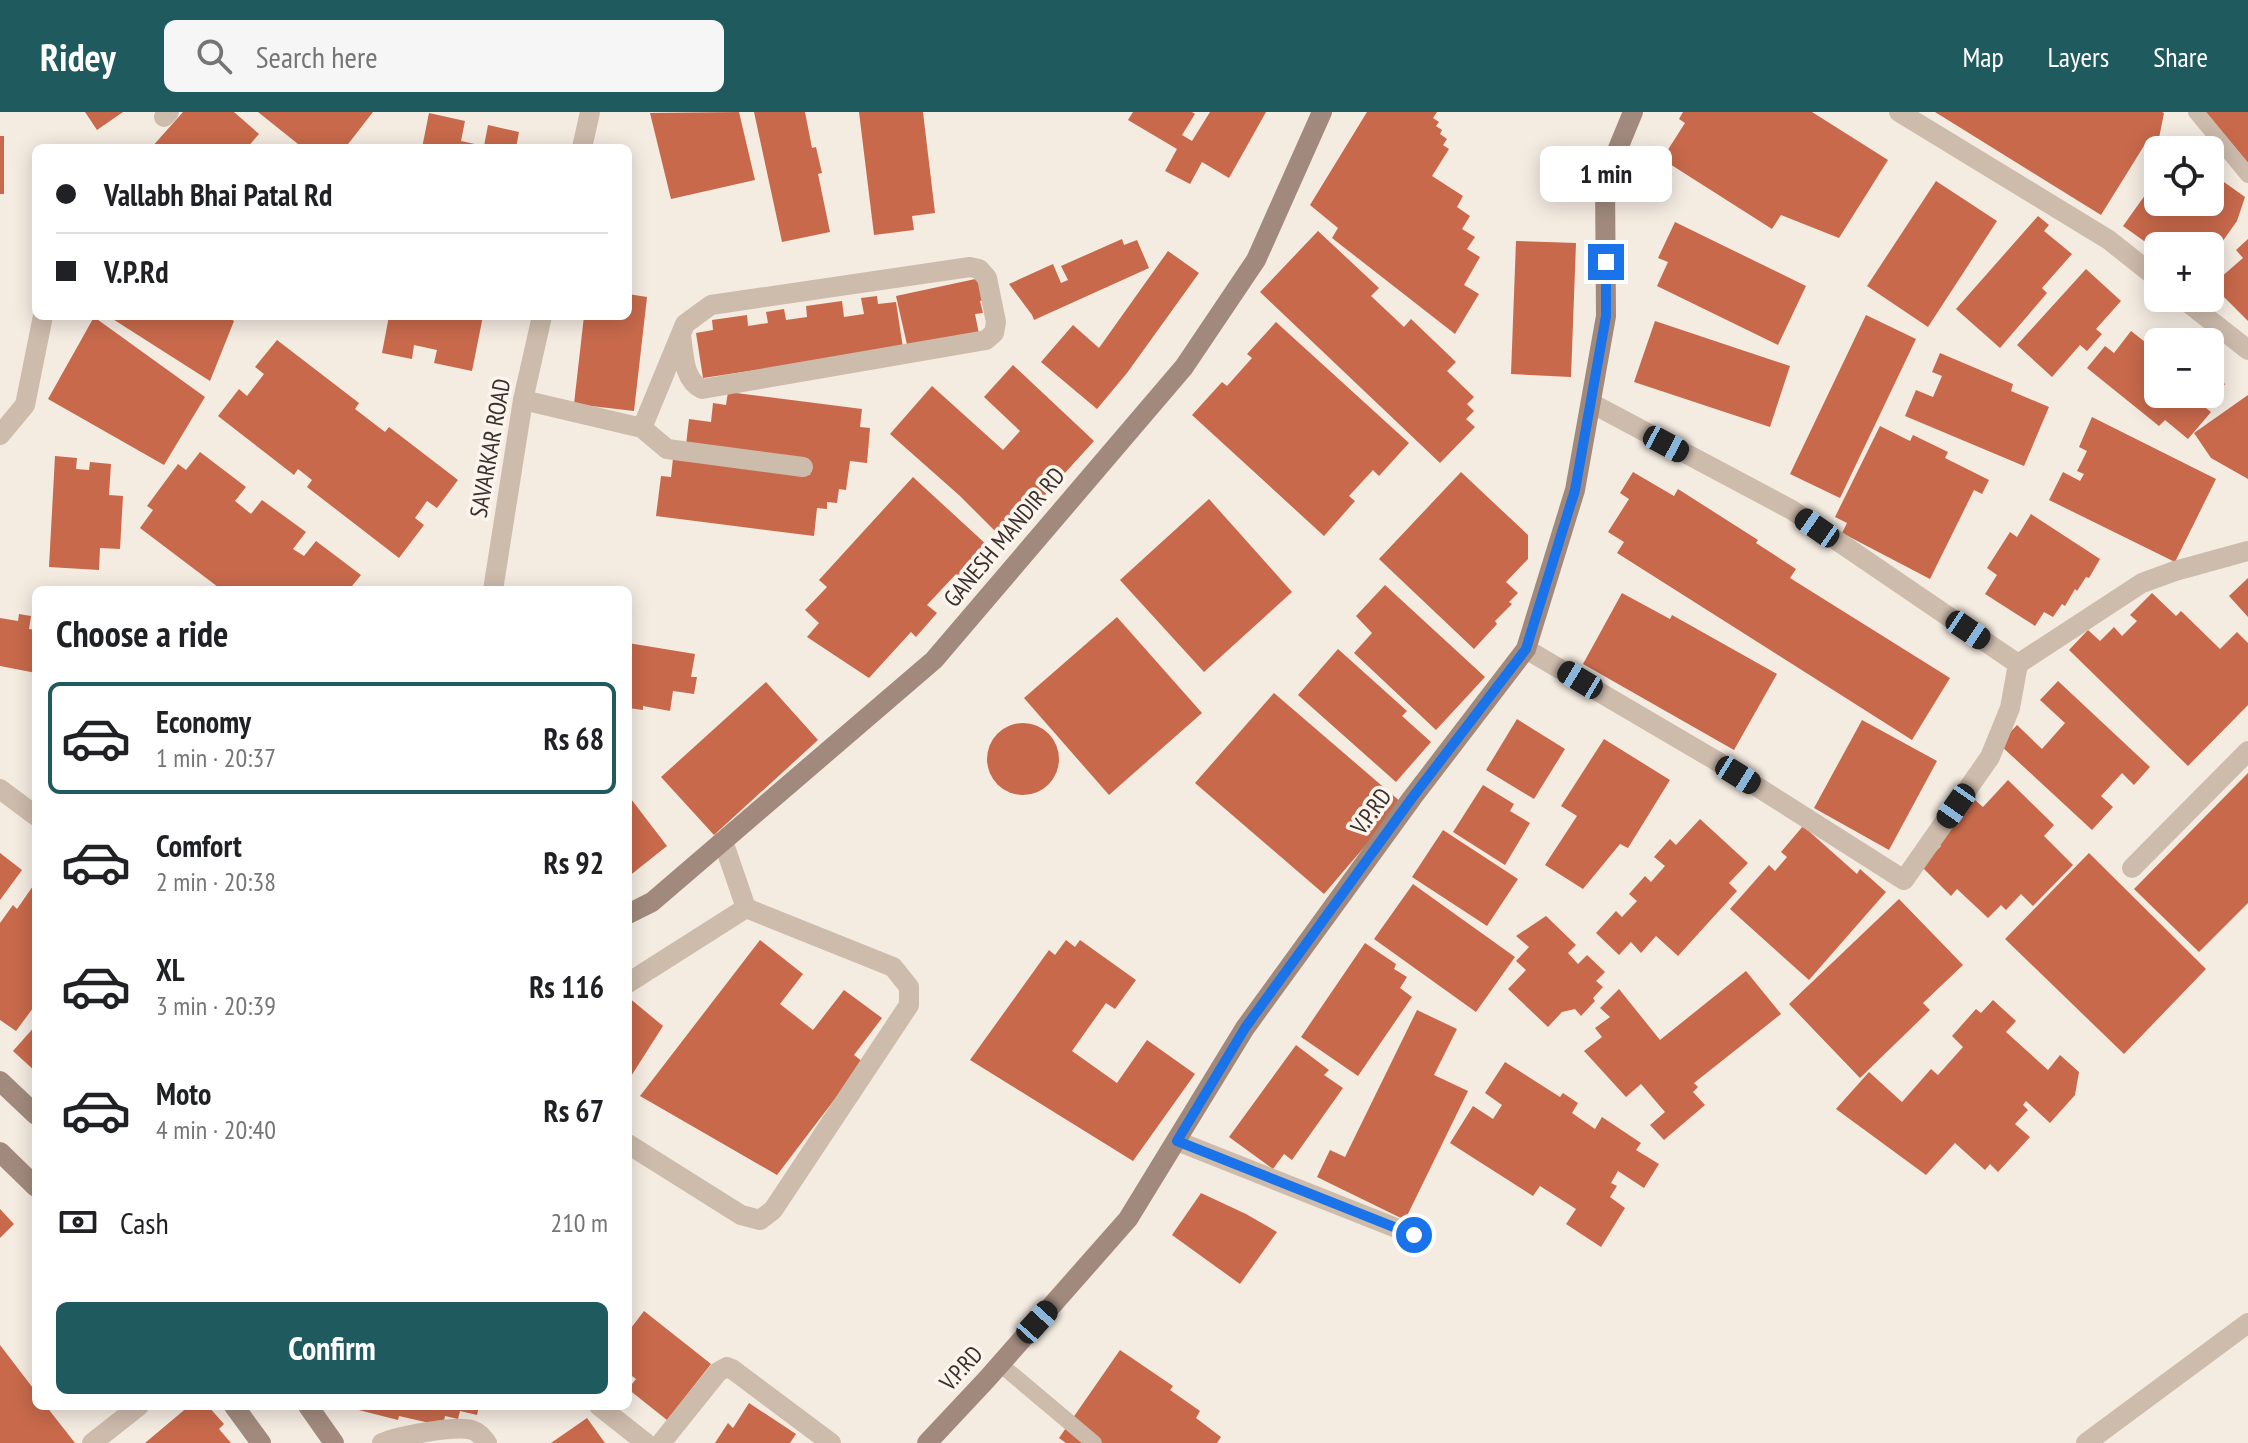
<!DOCTYPE html>
<html lang="en">
<head>
<meta charset="utf-8">
<style>
	:root { --surface:#fff; --page:#f6f6f6; --text:#202124; --muted:#757577; --line:#e0e0e0; --accent:#1f5a5e }
	body { margin:0; font-family:"PT Sans Narrow",sans-serif; background:var(--page); color:var(--text); height:100vh; display:flex; flex-direction:column; font-size:30px; white-space:nowrap }
	* { box-sizing:border-box; margin:0 }
	p { font-size:26px; color:var(--muted) }
	.icon { flex:none; width:44px; height:44px; fill:none; stroke:currentColor; stroke-width:2; stroke-linecap:round; stroke-linejoin:round }
	.map { position:relative; flex:1; overflow:hidden }
	.drawer { position:absolute; left:32px; top:474px; width:600px; height:824px; display:flex; flex-direction:column; background:var(--surface); border-radius:12px; box-shadow:0 4px 20px #0003 }
	.drawer>* { flex:none }
	.banner { position:absolute; left:32px; top:32px; width:600px; height:176px; border-radius:12px; box-shadow:0 4px 20px #0003; display:grid; align-content:center; height:176px; padding:0 24px; background:var(--surface) }
	.fabs { position:absolute; left:2144px; top:24px; display:grid; gap:16px }
	.fabs a { display:grid; place-items:center; width:80px; height:80px; border-radius:12px; background:var(--surface); box-shadow:0 4px 20px #0003; font-size:40px }
	.end { position:absolute; width:36px; height:36px; margin:-18px; border:10px solid #1a73e8; background:#fff; box-shadow:0 0 0 4px #fff }
	.from { border-radius:50% }
	.bubble { position:absolute; height:56px; border-radius:12px; background:var(--surface); box-shadow:0 4px 20px #0003; font-size:26px; font-weight:600; line-height:56px; text-align:center }
	.car { position:absolute; width:24px; height:48px; margin:-24px -12px; border-radius:10px; box-shadow:0 0 6px 2px #0007; background:linear-gradient(#222 24%,#8ab4d8 0 40%,#222 0 76%,#8ab4d8 0 86%,#222 0) }
	.banner b { display:flex; align-items:center; gap:28px; height:76px; font-size:30px }
	.banner b+b { border-top:2px solid var(--line) }
	.banner i { width:20px; height:20px; background:var(--text) }
	ul { padding:0; list-style:none }
	li { display:flex; align-items:center; gap:24px; height:112px; margin:0 16px 12px; padding:0 8px; border:4px solid transparent; border-radius:12px }
	li div { flex:1 }
	li b { display:block; font-size:30px }
	li em { font-style:normal; font-weight:600 }
	li.current { border-color:var(--accent) }
	li>.icon { width:72px; height:72px; stroke-width:1.5 }
	h2 { padding:0 24px; font-size:36px; line-height:96px }
	.pay { display:flex; align-items:center; gap:20px; height:88px; padding:0 24px; font-size:30px }
	.pay p { margin-inline-start:auto }
	.action { display:flex; gap:16px; margin-top:auto; padding:16px 24px }
	.action a { flex:1; height:92px; border-radius:12px; background:var(--accent); color:#fff; font-size:32px; font-weight:600; line-height:92px; text-align:center }
	header { display:flex; align-items:center; gap:48px; box-sizing:border-box; height:112px; padding:0 40px; background:var(--accent); color:#fff }
	header strong { font-size:38px }
	nav { display:flex; gap:44px; margin-inline-start:auto; font-size:28px }
	.search { width:560px; height:72px; background:var(--page); display:flex; align-items:center; gap:20px; box-sizing:border-box; padding:0 28px; border-radius:12px; color:var(--muted); font-size:30px }
	.map>svg:first-child { display:block }
	.building { fill:#c8694b }
	.lines { fill:none; stroke-linecap:round; stroke-linejoin:round }
	.lane { stroke:#cdbbac; stroke-width:16 }
	.street { stroke:#cdbbac; stroke-width:20 }
	.secondary { stroke:#a18a7d; stroke-width:20 }
	.route { stroke:#1a73e8; stroke-width:10 }
	.labels { text-anchor:middle; dominant-baseline:central; stroke-width:7; stroke-linejoin:round; paint-order:stroke }
	.street-label { font-size:24px; fill:#3b302b; stroke:#fbf5ee }
</style>
</head>
<body>
<header>
<strong>Ridey</strong>
<div class="search"><svg class="icon" aria-label="search" viewBox="0 0 24 24"><circle cx="10" cy="10" r="6"/><path d="M15 15l6 6"/></svg>Search here</div>
<nav><a>Map</a><a>Layers</a><a>Share</a></nav>
</header>
<div class="map">
<svg width="2248" height="1331" viewBox="0 0 2248 1331">
	<rect width="100%" height="100%" fill="#f4ebe1"/>
	<g class="building">
		<path d="M85,0H123L97,18Z"/>
		<path d="M183,0H234L259,22L247,36H151Z"/>
		<path d="M258,0H373L345,36H303Z"/>
		<path d="M739,0L755,68L671,87L650,1Z"/>
		<path d="M754,0H805L812,36L816,35L822,61L818,62L830,120L782,130Z"/>
		<path d="M859,0H923L935,101L912,104L914,118L874,123Z"/>
		<path d="M1133,0H1192L1195,2L1182,23L1192,29L1210,0H1266L1229,66L1202,50L1190,72L1165,59L1177,37L1128,8Z"/>
		<path d="M1367,0H1437L1433,6L1439,10L1436,14L1442,18L1440,22L1447,27L1443,33L1449,37L1432,64L1463,84L1457,95L1470,104L1462,117L1475,125L1467,137L1480,145L1464,173L1479,182L1455,222L1332,126L1338,116L1310,93Z"/>
		<path d="M1683,0H1812L1888,48L1839,126L1781,103L1772,117L1662,47L1685,11L1679,7Z"/>
		<path d="M1935,0H2162L2164,1L2157,36L2147,29L2101,103Z"/>
		<path d="M2205,0H2248V51Z"/>
		<path d="M429,1L465,9L461,29L484,34L488,13L519,20L516,36H422Z"/>
		<rect x="0" y="24" width="4" height="58"/>
		<path d="M2210,60L2245,85L2237,109L2210,147V134H2158V139L2123,114L2158,65V90H2210Z"/>
		<path d="M1936,69L1997,109L1928,215L1867,174Z"/>
		<path d="M2038,104L2049,113L2044,119L2072,142L2042,176L2047,181L2000,236L1956,197Z"/>
		<path d="M1675,110L1806,174L1778,233L1657,174L1668,150L1658,146Z"/>
		<path d="M1318,119L1379,176L1371,184L1404,215L1411,207L1456,250L1447,259L1474,285L1467,292L1474,299L1466,307L1475,315L1440,351L1260,180Z"/>
		<path d="M1122,127L1124,133L1137,128L1149,156L1034,208L1032,203L1009,172L1053,152L1061,171L1068,168L1061,154Z"/>
		<path d="M2248,127V209L2212,173L2243,146L2236,138Z"/>
		<path d="M1516,129L1576,131L1571,265L1511,262Z"/>
		<path d="M1168,139L1199,161L1127,261L1097,297L1041,250L1073,213L1099,236Z"/>
		<path d="M2086,157L2121,189L2096,217L2102,222L2087,239L2080,233L2052,265L2017,233Z"/>
		<path d="M980,166L985,188L980,189L983,201L975,202L979,222L908,237L896,184Z"/>
		<path d="M628,182L647,185L634,299L574,292L584,204H628Z"/>
		<path d="M877,184L878,192L896,190L903,236L703,266L696,221L713,218L712,208L747,203L748,214L768,211L766,200L784,197L786,208L807,205L806,194L842,189L844,205L864,202L861,186Z"/>
		<path d="M1866,203L1916,227L1840,386L1790,362Z"/>
		<path d="M108,204H227L234,209L210,269Z"/>
		<path d="M389,204H483L472,259L434,251L437,238L414,233L412,247L382,241Z"/>
		<path d="M94,205L205,285L164,353L48,287Z"/>
		<path d="M1655,209L1790,254L1770,315L1634,270Z"/>
		<path d="M1276,210L1409,331L1379,364L1373,358L1349,384L1355,389L1324,424L1192,303L1222,270L1227,274L1252,246L1247,242Z"/>
		<path d="M2131,219L2158,240V282H2210L2212,261L2225,272L2206,296L2211,300L2188,327L2165,308L2159,314L2087,256L2105,234L2114,241Z"/>
		<path d="M277,228L359,291L355,297L385,320L389,315L458,368L437,396L427,389L415,406L424,413L399,446L307,375L312,368L298,357L294,363L218,304L239,277L247,284L264,262L255,255Z"/>
		<path d="M1940,241L2013,272L2011,279L2049,295L2024,354L1905,304L1916,278L1933,285L1942,264L1932,260Z"/>
		<path d="M1013,253L1094,329L1004,428L960,384L890,322L932,274L1003,338L1020,319L984,285Z"/>
		<path d="M728,280L862,297L860,315L870,316L867,351L850,349L846,378L839,377L837,391L827,390V397L817,396L814,424L656,404L661,364L671,365L673,346L810,363L811,352L686,333L689,307L711,310L713,291L726,293Z"/>
		<path d="M2248,283V367L2211,346L2194,321Z"/>
		<path d="M2092,305L2216,367L2175,450L2049,388L2063,360L2080,369L2084,362L2077,359L2087,339L2079,335Z"/>
		<path d="M1880,314L1910,329L1913,323L1948,340L1945,346L1989,368L1982,382L1974,378L1930,467L1842,421L1847,411L1835,405Z"/>
		<path d="M200,340L246,375L235,389L251,402L262,388L306,420L293,437L304,444L316,429L361,463L352,474L358,478H222L140,416L153,398L147,394L178,352L186,358Z"/>
		<path d="M55,344L77,346L76,357L89,358L90,350L111,352L109,383L123,384L120,437L100,436L99,458L49,455Z"/>
		<path d="M1461,360L1528,423V447L1506,470L1518,481L1509,490L1512,492L1495,509L1497,512L1474,537L1379,447Z"/>
		<path d="M1633,360L1674,384L1678,377L1758,428L1756,431L1796,457L1790,466L1950,566L1912,628L1617,441L1624,430L1608,420L1629,387L1620,381Z"/>
		<path d="M913,365L988,434L959,465L956,462L927,493L937,501L916,525L911,520L869,566L807,525L819,511L805,498L827,475L819,468Z"/>
		<path d="M1209,387L1292,480L1204,560L1120,468Z"/>
		<path d="M2031,402L2100,447L2089,466L2086,465L2077,479L2075,477L2065,494L2062,492L2053,505L2044,500L2035,514L1985,482L1997,463L1987,456L2010,420L2017,425Z"/>
		<path d="M2248,466V505L2229,484Z"/>
		<path d="M1385,473L1485,565L1436,618L1354,541L1372,521L1356,504Z"/>
		<path d="M1622,481L1670,507L1672,503L1777,562L1734,638L1583,552Z"/>
		<path d="M2152,481L2176,504L2181,499L2220,537L2237,520L2248,531V593L2188,654L2069,538L2088,518L2100,529L2114,515L2122,524L2137,509L2130,503Z"/>
		<path d="M19,502L31,504L29,517L36,518V561L0,554V506L18,509Z"/>
		<path d="M1117,505L1202,601L1109,683L1024,586Z"/>
		<path d="M628,531L695,542L691,565H697L694,582L673,579L670,599L643,594V598L628,596Z"/>
		<path d="M1338,537L1407,599L1402,604L1431,630L1396,670L1298,583Z"/>
		<path d="M2058,569L2150,655L2134,673L2122,661L2101,684L2113,695L2092,718L1999,632L2017,613L2042,637L2065,611L2040,588Z"/>
		<path d="M766,570L818,628L714,723L661,665Z"/>
		<path d="M1274,581L1402,691L1324,782L1195,671Z"/>
		<path d="M1517,607L1565,637L1534,687L1486,658Z"/>
		<path d="M1862,608L1937,649L1889,738L1814,696Z"/>
		<circle cx="1023" cy="647" r="36"/>
		<path d="M1604,627L1670,668L1628,736L1620,732L1583,777L1545,753L1577,704L1561,694Z"/>
		<path d="M2248,661V791L2199,840L2134,777Z"/>
		<path d="M2008,668L2054,713L2044,724L2073,753L2033,794L2021,782L2006,798L2001,793L1988,806L1957,777L1951,784L1921,754L1941,734L1935,730L1975,688L1983,695Z"/>
		<path d="M1483,673L1514,692L1510,699L1530,711L1505,753L1453,720Z"/>
		<path d="M628,683L667,734L628,765Z"/>
		<path d="M1700,707L1748,751L1729,771L1737,779L1678,844L1656,824L1641,841L1631,830L1619,843L1596,821L1616,799L1622,805L1637,789L1629,782L1645,764L1651,770L1665,754L1654,745L1670,727L1676,733Z"/>
		<path d="M1803,714L1857,762L1860,757L1886,780L1809,868L1730,797L1769,753L1775,759L1787,745L1781,740Z"/>
		<path d="M1443,718L1518,767L1487,814L1412,765Z"/>
		<path d="M0,741L22,758L0,788Z"/>
		<path d="M2089,741L2206,857L2124,942L2005,827Z"/>
		<path d="M1413,772L1515,845L1476,900L1374,827Z"/>
		<path d="M33,774L36,776V892L16,919L0,908V811L13,793L17,797Z"/>
		<path d="M1899,787L1963,853L1923,891L1930,898L1860,966L1789,892Z"/>
		<path d="M1546,804L1576,833L1568,841L1578,852L1587,843L1605,860L1596,869L1603,875L1593,886L1595,889L1581,904L1575,897L1562,900L1548,915L1508,877L1526,858L1516,849L1529,835L1516,824Z"/>
		<path d="M760,828L803,862L780,892L813,918L844,878L882,906L854,943L863,950L777,1063L640,984Z"/>
		<path d="M1066,828L1075,835L1080,828L1136,868L1115,897L1106,891L1072,939L1117,971L1147,928L1195,962L1133,1049L970,948L1049,838L1055,843Z"/>
		<path d="M1365,831L1396,852L1394,857L1407,865L1400,876L1412,885L1358,964L1301,925Z"/>
		<path d="M1746,859L1781,902L1694,971L1698,975L1693,980L1705,993L1664,1028L1650,1013L1665,1000L1641,972L1626,985L1584,939L1602,925L1595,916L1610,905L1600,896L1619,877L1660,928Z"/>
		<path d="M628,885L663,914L628,969Z"/>
		<path d="M1993,888L2016,909L2006,920L2048,958L2060,943L2079,960L2075,983L2050,1011L2026,989L2023,993L2028,998L2015,1012L2030,1025L1998,1060L1990,1052L1985,1058L1955,1031L1926,1063L1836,997L1869,960L1902,990L1931,957L1938,963L1963,935L1952,924L1976,897L1981,901Z"/>
		<path d="M1417,898L1457,917L1434,963L1468,979L1405,1108L1317,1065L1330,1038L1345,1045Z"/>
		<path d="M36,913V960L13,939Z"/>
		<path d="M1296,933L1329,958L1324,963L1343,976L1292,1048L1284,1042L1273,1057L1229,1025Z"/>
		<path d="M1505,950L1560,985L1563,981L1578,991L1572,1001L1595,1017L1602,1005L1641,1031L1636,1038L1659,1052L1644,1076L1618,1059L1611,1071L1617,1074L1610,1085L1625,1096L1601,1135L1566,1112L1576,1097L1540,1074L1533,1084L1450,1031L1473,994L1493,1007L1502,993L1485,981Z"/>
		<path d="M1201,1081L1246,1102L1277,1120L1240,1172L1172,1123Z"/>
		<path d="M0,1097L14,1112L0,1126Z"/>
		<path d="M644,1199L711,1252L667,1308L628,1277L636,1267L628,1261V1220Z"/>
		<path d="M0,1233L36,1280V1294H46L75,1331H0Z"/>
		<path d="M1120,1238L1173,1274L1170,1278L1200,1299L1196,1306L1221,1325L1217,1331H1066L1059,1326Z"/>
		<path d="M749,1291L796,1322L790,1331H715L728,1311L733,1316Z"/>
		<path d="M189,1294H208L224,1312L219,1317L231,1331H145Z"/>
		<path d="M343,1294H479L477,1303L460,1299L458,1307L445,1304L443,1314L399,1304L398,1308Z"/>
		<path d="M587,1306L605,1331H551Z"/>
	</g>
	<g class="lines">
		<g class="lane">
			<path d="M2196,0L2248,63"/>
			<path d="M1000,1252L1094,1331"/>
		</g>
		<g class="street">
			<path d="M1899,0L2109,128L2158,167"/>
			<path d="M164,5L169,0"/>
			<path d="M582,36L590,0"/>
			<path d="M2182,186L2248,238"/>
			<path d="M523,288L642,316L667,337L803,355"/>
			<path d="M1591,291L1792,398L2018,552L2142,471L2175,459L2248,439"/>
			<path d="M642,316L685,212L711,193L970,155L979,157L987,166L996,210L994,221L986,228L702,277C683,268 684,242 681,223"/>
			<path d="M0,323L25,293L43,204"/>
			<path d="M493,478L523,288L542,204"/>
			<path d="M1526,537L1715,648L1904,768L1990,645L2010,596L2018,552"/>
			<path d="M0,677L36,704"/>
			<path d="M2132,756L2248,639"/>
			<path d="M628,871L746,796"/>
			<path d="M1177,1029L1414,1123"/>
			<path d="M628,1032L741,1103L760,1108L773,1098L909,893V875L893,855L746,796L723,729"/>
			<path d="M599,1294L646,1331"/>
			<path d="M92,1331L139,1294"/>
			<path d="M382,1331C398,1324 456,1313 472,1318C479,1320 483,1326 487,1331"/>
			<path d="M661,1331L718,1260L727,1255L732,1257L831,1331"/>
			<path d="M2086,1331L2248,1211"/>
		</g>
		<g class="secondary">
			<path d="M628,802L652,790L934,548L1184,255L1256,148L1322,0"/>
			<path d="M0,969L36,1003"/>
			<path d="M0,1040L36,1075"/>
			<path d="M234,1294L261,1331"/>
			<path d="M308,1294L334,1331"/>
			<path d="M927,1331L987,1267L1128,1107L1245,916L1412,686L1526,537L1575,378L1606,204L1605,68L1633,0"/>
		</g>
	</g>
	<g class="lines">
		<path class="route" d="M1414,1123L1177,1029L1245,916L1412,686L1526,537L1575,378L1606,204V150"/>
	</g>
	<g class="labels">
		<g class="street-label">
			<text transform="translate(490 336) rotate(-80)">SAVARKAR ROAD</text>
			<text transform="translate(1004 425) rotate(-50)">GANESH MANDIR RD</text>
			<text transform="translate(1371 699) rotate(-54)">V.P.RD</text>
			<text transform="translate(961 1256) rotate(-48)">V.P.RD</text>
		</g>
	</g>
</svg>
<div class="fabs">
<a><svg class="icon" aria-label="locate" viewBox="0 0 24 24"><circle cx="12" cy="12" r="6"/><path d="M12 2v4M12 18v4M2 12h4M18 12h4"/></svg></a>
<a>+</a>
<a>−</a>
</div>
<i class="end from" style="left:1414px;top:1123px"></i>
<i class="end" style="left:1606px;top:150px"></i>
<div class="bubble" style="left:1540px;top:34px;width:132px">1 min</div>
<i class="car" style="left:1666px;top:332px;rotate:118deg"></i>
<i class="car" style="left:1817px;top:416px;rotate:305deg"></i>
<i class="car" style="left:1968px;top:518px;rotate:124deg"></i>
<i class="car" style="left:1580px;top:568px;rotate:301deg"></i>
<i class="car" style="left:1738px;top:663px;rotate:122deg"></i>
<i class="car" style="left:1956px;top:694px;rotate:215deg"></i>
<i class="car" style="left:1037px;top:1210px;rotate:42deg"></i>
<div class="banner">
<b><i class="from"></i>Vallabh Bhai Patal Rd</b>
<b><i></i>V.P.Rd</b>
</div>
<section class="drawer">
<h2>Choose a ride</h2>
<ul>
<li class="current"><svg class="icon" aria-label="car" viewBox="0 0 24 24"><path d="M5 17H2v-5l4-1 3-4h7l3 4 3 1v5h-3M9 17h6M6 11h13"/><circle cx="7" cy="17" r="2"/><circle cx="17" cy="17" r="2"/></svg><div><b>Economy</b><p>1 min · 20:37</p></div><em>Rs 68</em></li>
<li><svg class="icon" aria-label="car" viewBox="0 0 24 24"><path d="M5 17H2v-5l4-1 3-4h7l3 4 3 1v5h-3M9 17h6M6 11h13"/><circle cx="7" cy="17" r="2"/><circle cx="17" cy="17" r="2"/></svg><div><b>Comfort</b><p>2 min · 20:38</p></div><em>Rs 92</em></li>
<li><svg class="icon" aria-label="car" viewBox="0 0 24 24"><path d="M5 17H2v-5l4-1 3-4h7l3 4 3 1v5h-3M9 17h6M6 11h13"/><circle cx="7" cy="17" r="2"/><circle cx="17" cy="17" r="2"/></svg><div><b>XL</b><p>3 min · 20:39</p></div><em>Rs 116</em></li>
<li><svg class="icon" aria-label="car" viewBox="0 0 24 24"><path d="M5 17H2v-5l4-1 3-4h7l3 4 3 1v5h-3M9 17h6M6 11h13"/><circle cx="7" cy="17" r="2"/><circle cx="17" cy="17" r="2"/></svg><div><b>Moto</b><p>4 min · 20:40</p></div><em>Rs 67</em></li>
</ul>
<div class="pay"><svg class="icon" aria-label="cash" viewBox="0 0 24 24"><path d="M3 7h18v10H3z"/><circle cx="12" cy="12" r="2"/></svg>Cash<p>210 m</p></div>
<div class="action"><a>Confirm</a></div>
</section>
</div>
</body>
</html>
